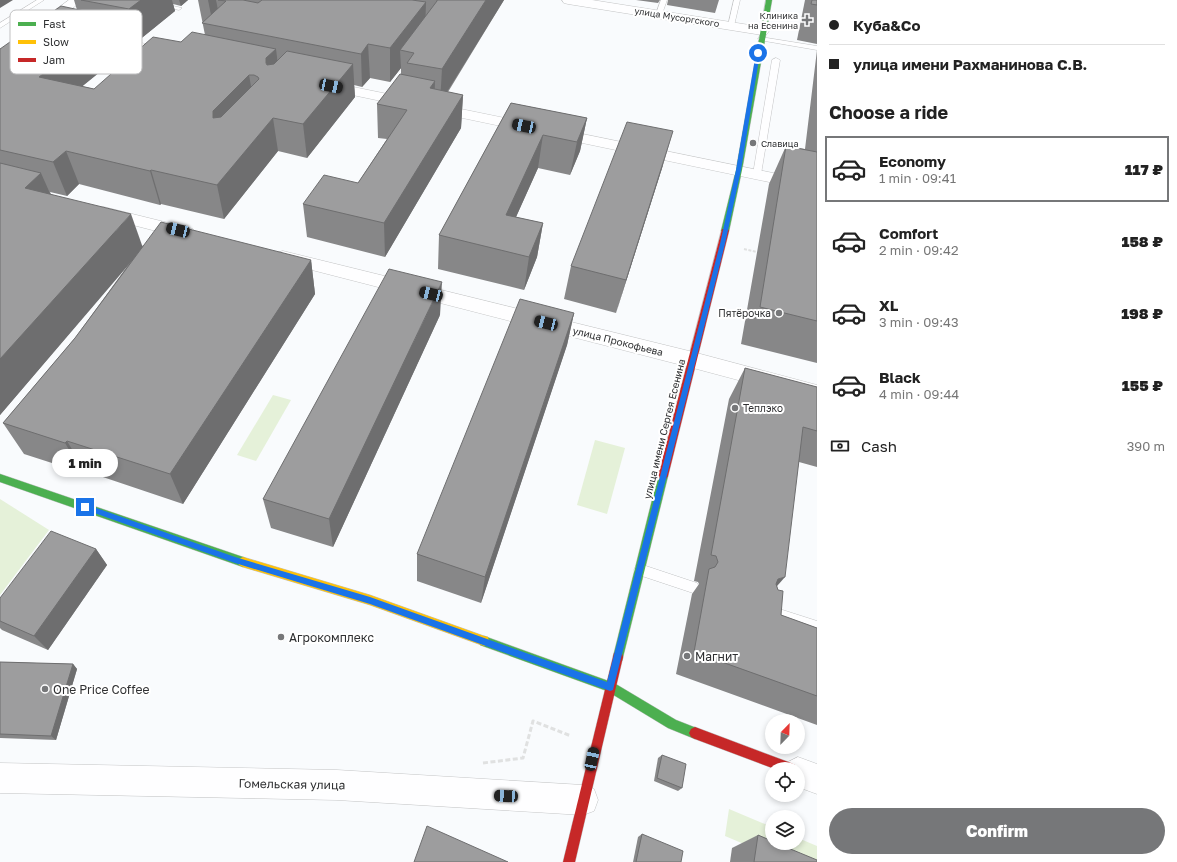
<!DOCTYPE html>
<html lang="en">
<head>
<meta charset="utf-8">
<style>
	:root { --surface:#fff; --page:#f6f6f6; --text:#222; --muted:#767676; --line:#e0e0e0; --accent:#767779 }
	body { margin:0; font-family:"Golos Text",sans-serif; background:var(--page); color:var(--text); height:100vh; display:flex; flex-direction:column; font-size:15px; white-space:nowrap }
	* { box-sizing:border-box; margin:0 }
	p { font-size:13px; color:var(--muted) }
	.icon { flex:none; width:22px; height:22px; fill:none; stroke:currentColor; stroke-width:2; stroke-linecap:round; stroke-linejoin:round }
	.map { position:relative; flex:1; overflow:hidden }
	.side { display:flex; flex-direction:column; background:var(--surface); width:360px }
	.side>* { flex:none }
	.guide { display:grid; align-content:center; height:88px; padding:0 12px; background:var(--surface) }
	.needle { width:26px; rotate:23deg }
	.fabs { position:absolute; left:765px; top:714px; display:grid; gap:8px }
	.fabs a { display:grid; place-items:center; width:40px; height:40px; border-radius:50%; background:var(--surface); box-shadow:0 2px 6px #0003; font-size:20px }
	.end { position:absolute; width:18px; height:18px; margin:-9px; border:5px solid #1a73e8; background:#fff; box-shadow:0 0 0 2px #fff }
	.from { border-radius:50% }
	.bubble { position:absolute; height:28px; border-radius:14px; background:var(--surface); box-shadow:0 2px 6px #0003; font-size:13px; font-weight:800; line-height:28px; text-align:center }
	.car { position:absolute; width:12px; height:24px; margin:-12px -6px; border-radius:5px; box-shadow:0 0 3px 1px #0007; background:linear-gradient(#222 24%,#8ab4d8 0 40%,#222 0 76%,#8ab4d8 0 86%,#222 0) }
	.guide b { display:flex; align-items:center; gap:14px; height:38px; font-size:15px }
	.guide b+b { border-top:1px solid var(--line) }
	.guide i { width:10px; height:10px; background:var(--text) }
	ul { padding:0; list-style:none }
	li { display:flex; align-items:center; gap:12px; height:66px; margin:0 8px 6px; padding:0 4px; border:2px solid transparent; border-radius:0px }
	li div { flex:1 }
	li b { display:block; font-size:15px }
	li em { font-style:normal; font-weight:800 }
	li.on { border-color:var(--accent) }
	li>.icon { width:36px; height:36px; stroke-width:1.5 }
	h2 { padding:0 12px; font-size:18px; line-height:48px }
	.pay { display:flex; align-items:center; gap:10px; height:44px; padding:0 12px; font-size:15px }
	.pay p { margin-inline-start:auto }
	.button { display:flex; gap:8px; margin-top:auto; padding:8px 12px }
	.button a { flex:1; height:46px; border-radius:24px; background:var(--accent); color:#fff; font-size:16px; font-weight:800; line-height:46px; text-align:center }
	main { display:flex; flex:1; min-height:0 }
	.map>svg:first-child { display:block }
	.green { fill:#e5f1d9 }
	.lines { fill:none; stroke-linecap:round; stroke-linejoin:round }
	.lane-casing { stroke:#c3c4c5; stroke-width:1 }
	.street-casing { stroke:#c3c4c5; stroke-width:1 }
	.fast-casing { stroke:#c3c4c5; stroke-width:1 }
	.slow-casing { stroke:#c3c4c5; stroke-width:1 }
	.jam-casing { stroke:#c3c4c5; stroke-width:1 }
	.path-far1 { stroke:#e0e1e1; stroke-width:2; stroke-dasharray:3 1.5; stroke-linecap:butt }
	.path { stroke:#e0e1e1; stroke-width:3; stroke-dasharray:5 2.5; stroke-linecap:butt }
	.lane { fill:#fefeff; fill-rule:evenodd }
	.street { fill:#fefeff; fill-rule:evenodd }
	.fast { fill:#4caf50; fill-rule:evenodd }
	.slow { fill:#ffc107; fill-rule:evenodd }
	.jam { fill:#c62828; fill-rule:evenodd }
	.wall { fill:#878788 }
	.shaded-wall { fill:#6e6e6f }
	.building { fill:#9d9d9e; stroke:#6e6e6f; fill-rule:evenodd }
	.route { fill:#1a73e8 }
	.poi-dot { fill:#767779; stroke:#fff; stroke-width:1.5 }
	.labels { text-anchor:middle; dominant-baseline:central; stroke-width:4; stroke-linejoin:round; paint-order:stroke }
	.far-poi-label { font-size:9px; fill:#2f3032; stroke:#fff; text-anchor:end }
	.far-street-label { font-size:9px; fill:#2f3032; stroke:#fff }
	.poi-label { font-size:10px; fill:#2f3032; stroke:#fff; text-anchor:end }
	.street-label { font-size:10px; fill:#2f3032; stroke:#fff }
	.near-poi-label { font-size:12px; fill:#2f3032; stroke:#fff; text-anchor:start }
	.near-street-label { font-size:12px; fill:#2f3032; stroke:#fff }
	.key { fill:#fff; stroke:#c1c1c2; stroke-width:1 }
	.key-label { font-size:11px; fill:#2f3032 }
</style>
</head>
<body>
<main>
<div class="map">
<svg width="817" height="862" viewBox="0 0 817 862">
	<rect width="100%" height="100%" fill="#f9fbfd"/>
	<g class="green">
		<path d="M273,395L291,400L256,461L237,455Z"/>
		<path d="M595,440L625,448L607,514L577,505Z"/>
		<path d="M0,499L49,530L0,595Z"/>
		<path d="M729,809L772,827V843H798V838L817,846V862H786L725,836Z"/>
	</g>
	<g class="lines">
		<g class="lane-casing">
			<g id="lane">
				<path d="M37,0H44L0,28V23Z"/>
				<path d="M661,0H667L662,14L659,16L656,14Z"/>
				<path d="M734,0H740L734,26L731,28L728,26Z"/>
				<path d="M160,3L182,8L179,10L158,6L157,5Z"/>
				<path d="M761,37L817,46V50L759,40L758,39Z"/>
				<path d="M776,58L780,60L761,174L757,176L753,174L772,60Z"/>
				<path d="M640,564L697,583L699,587L697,591L693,593L636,574L634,570L636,566Z"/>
				<path d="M767,605L817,621V633L762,615L761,611L762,607Z"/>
			</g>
		</g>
		<g class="street-casing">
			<g id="street">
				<path d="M69,0H83L5,61L0,62V51Z"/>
				<path d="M562,0H592L762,27L767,28L769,31L767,34L762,35L568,4L564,3Z"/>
				<path d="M97,34L171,49L176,50L178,53L176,56L171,57L92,41L90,38L92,35Z"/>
				<path d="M324,81L817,182V192L319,88L317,85L319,82Z"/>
				<path d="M104,207L193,229L196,233L193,237L187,239L98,216L95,212L98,208Z"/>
				<path d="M283,251L693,352L817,385V401L693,368L277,261L274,257L277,253Z"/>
				<path d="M798,757L817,764V794L798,787V769H785L788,762Z"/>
				<path d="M0,763L337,770L583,785L594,789L598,800L594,811L583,815L337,800L0,793Z"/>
			</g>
		</g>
		<g class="fast-casing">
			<g id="fast">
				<path d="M766,0H772L742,170L729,231L725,233L721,231L736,170Z"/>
				<path d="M663,472L666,473L668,476L623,657L622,661L618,662L614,661L613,657L658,476L660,473Z"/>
				<path d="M0,474L243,557L247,559L248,562L247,565L243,567L0,482Z"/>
				<path d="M484,636L614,683L676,720L699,729L701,733L699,737L695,739L668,728L607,691L480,645L479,641L480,637Z"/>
			</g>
		</g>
		<g class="slow-casing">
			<path id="slow" d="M243,557L370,595L484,636L488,637L489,641L488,645L484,646L370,605L243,567L239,565L238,562L239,559Z"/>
		</g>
		<g class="jam-casing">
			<g id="jam">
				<path d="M722,229H728L729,231L668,476L666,479L663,480L660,479L658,476Z"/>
				<path d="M618,652L622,653L623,657L575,862H563L613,657L614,653Z"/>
				<path d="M695,727L791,763L795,765L797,769H775L695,739L691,737L689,733L691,729Z"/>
			</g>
		</g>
		<path class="path-far1" d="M744,249L757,252"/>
		<path class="path" d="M483,763L523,758L533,721L571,736"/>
		<use href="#lane" class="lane"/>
		<use href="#street" class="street"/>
		<use href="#fast" class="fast"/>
		<use href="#slow" class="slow"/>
		<use href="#jam" class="jam"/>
	</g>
	<g class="wall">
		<path d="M74,0H188L181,6L173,4L175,11L138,41L124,38L127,50L82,86L94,89L181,42L205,35L198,0H504L448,92L463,95L461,128L385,257L307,237L303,204L358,183L387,139L378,138L377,104L401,74V68L390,82L370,78L362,87L354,85L355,97L307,158L278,151L224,219L161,204L160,205L79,184L67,196L50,192L51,194L143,246L311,260L315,294L183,504L85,471L83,473L24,454L3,423L75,338L131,261L0,415V49L77,10Z"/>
		<path d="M636,0H660L658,3Z"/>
		<path d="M668,0H719L715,13L667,5Z"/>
		<path d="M805,0H817V44L797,40Z"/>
		<path d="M817,50V363L741,344L769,184L786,146L805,149Z"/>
		<path d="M511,103L587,118L580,151L570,175L538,168L516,217L543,223L537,257L524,290L438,269L439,235Z"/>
		<path d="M663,165L616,313L564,299L571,266Z"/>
		<path d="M574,313L567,345L481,603L417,581V554Z"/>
		<path d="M440,315L333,547L271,528L263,499Z"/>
		<path d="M745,368L817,387V467L799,462L777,586L781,615L817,628V725L676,674L692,594L699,584L698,582L694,581L729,399Z"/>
		<path d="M96,549L107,565L48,650L2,630L0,628V598Z"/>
		<path d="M0,662L73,664L77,669L56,740L0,738Z"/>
		<path d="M662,755L682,788L678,791L654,781L658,758Z"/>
		<path d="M642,834L681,862H633L638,837Z"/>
		<path d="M758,835L817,862H730L732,848Z"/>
	</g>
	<g class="shaded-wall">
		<path d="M0,0H13L0,8Z"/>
		<path d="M135,0H172L175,11L138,41L129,9Z"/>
		<path d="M179,0H188L181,6Z"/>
		<path d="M208,0H216L221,25H213Z"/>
		<path d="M486,0H504L440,103L442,69Z"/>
		<path d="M426,2L425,35L400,50L401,68L390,82V48Z"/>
		<path d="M117,18L127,50L52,111L39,77Z"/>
		<path d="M368,44L370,78L362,87L361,54Z"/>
		<path d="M276,49L280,82L266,63V58Z"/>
		<path d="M353,64L355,97L307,158L303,124Z"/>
		<path d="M249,75L255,108L220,145L213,118V111Z"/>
		<path d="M435,81L434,114L430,88Z"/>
		<path d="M463,95L461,128L385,257L384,223Z"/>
		<path d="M273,118L278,151L224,219L217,185Z"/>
		<path d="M587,118L580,151L570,175L577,142Z"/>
		<path d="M673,131L663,165L616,313L626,280Z"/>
		<path d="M543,135L538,168L502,248L506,215Z"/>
		<path d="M66,151L79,184L67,196L53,162Z"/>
		<path d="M151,170L161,204L160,205L150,171Z"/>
		<path d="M41,173L56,207L25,188Z"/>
		<path d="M131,214L143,248L0,415V359Z"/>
		<path d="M543,223L537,257L524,290L529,257Z"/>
		<path d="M311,260L315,294L183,504L170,474Z"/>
		<path d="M442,282L440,315L333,547L329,519Z"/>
		<path d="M574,313L567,345L481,603L485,577Z"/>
		<path d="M67,441L85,471L83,473L65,443Z"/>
		<path d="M96,549L107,565L48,650L34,636Z"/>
		<path d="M785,577L763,602L778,579Z"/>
		<path d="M73,664L77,669L56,740L51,736Z"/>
	</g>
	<g class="building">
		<path d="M81,0H141L129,9Z"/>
		<path d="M218,0H243L258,3L262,0H412L426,2L390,48L368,44L361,54L202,23L226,1Z"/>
		<path d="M437,0H486L442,69L407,63L414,53L400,50L437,1Z"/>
		<path d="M812,0H817V5L811,4Z"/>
		<path d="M61,6L117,18L39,77L94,89L153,37L181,42L192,32L276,49L266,58V63L267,65L274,64L287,51L353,64L303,124L273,118L217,185L151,170L150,171L66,151L53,162L0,150V49ZM249,75H254L258,77L259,79L221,117L213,118V111Z"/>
		<path d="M400,74L435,81L430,88L463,95L384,223L303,204L324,175L358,183L407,110L377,104Z"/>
		<path d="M511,103L587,118L577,142L543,135L506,215L543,223L529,257L439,235Z"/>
		<path d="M627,122L673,131L626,280L571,266Z"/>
		<path d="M786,146L817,152V321L760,307Z"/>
		<path d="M0,163L41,173L25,188L131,214L0,359Z"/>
		<path d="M161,222L311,260L170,474L67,441L65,443L3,423L75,338Z"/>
		<path d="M389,269L442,282L329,519L263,499Z"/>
		<path d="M520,299L574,313L485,577L417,554Z"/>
		<path d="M745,368L817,387V431L803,427L785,577L778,579L776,584L778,590L783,591L781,615L817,628V696L694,652L709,569L715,567L718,562L716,556L711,555Z"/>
		<path d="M51,531L96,549L34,636L0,621V598Z"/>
		<path d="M0,662L73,664L51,736L0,734Z"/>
		<path d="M662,755L686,764L682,788L657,778Z"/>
		<path d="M427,826L508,862H414Z"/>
		<path d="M642,834L683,851L681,862H636Z"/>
		<path d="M758,835L772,841V843H776L817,860V862H754Z"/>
	</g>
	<path class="route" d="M758,52L760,53L741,170L725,244L613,690L610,691L370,604L235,563L83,509L82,507L85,504L235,557L370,597L607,682L720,244L736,170L756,53Z"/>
	<g class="poi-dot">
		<path d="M805 14h4v4h4v4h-4v4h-4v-4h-4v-4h4z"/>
		<circle cx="753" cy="143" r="4"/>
		<circle cx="779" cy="313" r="4"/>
		<circle cx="735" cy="408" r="4"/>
		<circle cx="281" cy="637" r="4"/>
		<circle cx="687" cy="656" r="4"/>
		<circle cx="45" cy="689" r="4"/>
	</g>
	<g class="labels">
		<g class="far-poi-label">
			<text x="798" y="15">Клиника<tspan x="798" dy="10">на Есенина</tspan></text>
			<text x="761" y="143" text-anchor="start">Славица</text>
		</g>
		<g class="far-street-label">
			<text transform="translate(677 17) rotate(9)">улица Мусоргского</text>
		</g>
		<g class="poi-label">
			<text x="771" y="313">Пятёрочка</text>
			<text x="743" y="408" text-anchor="start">Теплэко</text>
		</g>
		<g class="street-label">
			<text transform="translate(618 341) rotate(14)">улица Прокофьева</text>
			<text transform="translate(664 429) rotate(-76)">улица имени Сергея Есенина</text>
		</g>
		<g class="near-poi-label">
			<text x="289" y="637">Агрокомплекс</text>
			<text x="695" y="656">Магнит</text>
			<text x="53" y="689">One Price Coffee</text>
		</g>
		<g class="near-street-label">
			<text transform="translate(292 784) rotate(1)">Гомельская улица</text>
		</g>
	</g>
	<rect x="10" y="10" width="132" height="64" rx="6" class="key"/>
	<rect x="18" y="22" width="18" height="4" fill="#4caf50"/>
	<rect x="18" y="40" width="18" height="4" fill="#ffc107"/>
	<rect x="18" y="58" width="18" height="4" fill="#c62828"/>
	<g class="key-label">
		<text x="43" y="28">Fast</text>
		<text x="43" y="46">Slow</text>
		<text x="43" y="64">Jam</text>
	</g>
</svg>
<div class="fabs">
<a><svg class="needle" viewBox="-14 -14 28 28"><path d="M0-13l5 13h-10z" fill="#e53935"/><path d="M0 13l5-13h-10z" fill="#767676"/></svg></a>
<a><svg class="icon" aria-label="locate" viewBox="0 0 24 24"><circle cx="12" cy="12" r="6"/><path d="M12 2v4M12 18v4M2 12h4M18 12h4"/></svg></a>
<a><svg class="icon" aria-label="layers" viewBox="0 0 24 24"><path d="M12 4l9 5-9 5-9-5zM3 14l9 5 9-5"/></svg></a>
</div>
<i class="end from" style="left:758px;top:53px"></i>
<i class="end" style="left:85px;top:507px"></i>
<div class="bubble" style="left:52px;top:449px;width:66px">1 min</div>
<i class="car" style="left:331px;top:86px;rotate:102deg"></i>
<i class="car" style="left:524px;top:126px;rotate:282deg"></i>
<i class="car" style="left:178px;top:230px;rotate:284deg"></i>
<i class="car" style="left:431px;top:294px;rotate:284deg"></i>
<i class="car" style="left:546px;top:323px;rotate:284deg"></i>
<i class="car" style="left:592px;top:759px;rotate:12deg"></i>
<i class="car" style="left:506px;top:796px;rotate:273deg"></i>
</div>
<section class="side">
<div class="guide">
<b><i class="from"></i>Куба&amp;Co</b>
<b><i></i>улица имени Рахманинова С.В.</b>
</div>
<h2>Choose a ride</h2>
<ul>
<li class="on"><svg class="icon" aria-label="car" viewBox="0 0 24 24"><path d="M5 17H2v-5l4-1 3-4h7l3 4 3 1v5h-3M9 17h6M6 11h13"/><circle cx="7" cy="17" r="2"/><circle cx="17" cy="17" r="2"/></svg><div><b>Economy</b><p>1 min · 09:41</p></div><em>117 ₽</em></li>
<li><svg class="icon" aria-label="car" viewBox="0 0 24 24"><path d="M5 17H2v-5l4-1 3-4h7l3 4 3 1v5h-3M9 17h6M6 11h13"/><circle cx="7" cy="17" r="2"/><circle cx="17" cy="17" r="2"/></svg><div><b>Comfort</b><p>2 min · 09:42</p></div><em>158 ₽</em></li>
<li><svg class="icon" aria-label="car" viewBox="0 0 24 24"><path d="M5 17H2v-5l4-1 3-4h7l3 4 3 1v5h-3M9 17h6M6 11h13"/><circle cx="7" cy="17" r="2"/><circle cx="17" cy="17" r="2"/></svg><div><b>XL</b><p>3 min · 09:43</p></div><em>198 ₽</em></li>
<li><svg class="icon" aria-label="car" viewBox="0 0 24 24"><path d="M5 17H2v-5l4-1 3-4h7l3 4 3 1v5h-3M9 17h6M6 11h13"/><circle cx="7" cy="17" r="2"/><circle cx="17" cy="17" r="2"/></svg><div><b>Black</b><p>4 min · 09:44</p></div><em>155 ₽</em></li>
</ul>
<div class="pay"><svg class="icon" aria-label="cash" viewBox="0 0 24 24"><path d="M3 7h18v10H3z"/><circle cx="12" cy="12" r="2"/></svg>Cash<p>390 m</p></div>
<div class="button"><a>Confirm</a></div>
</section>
</main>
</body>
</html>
